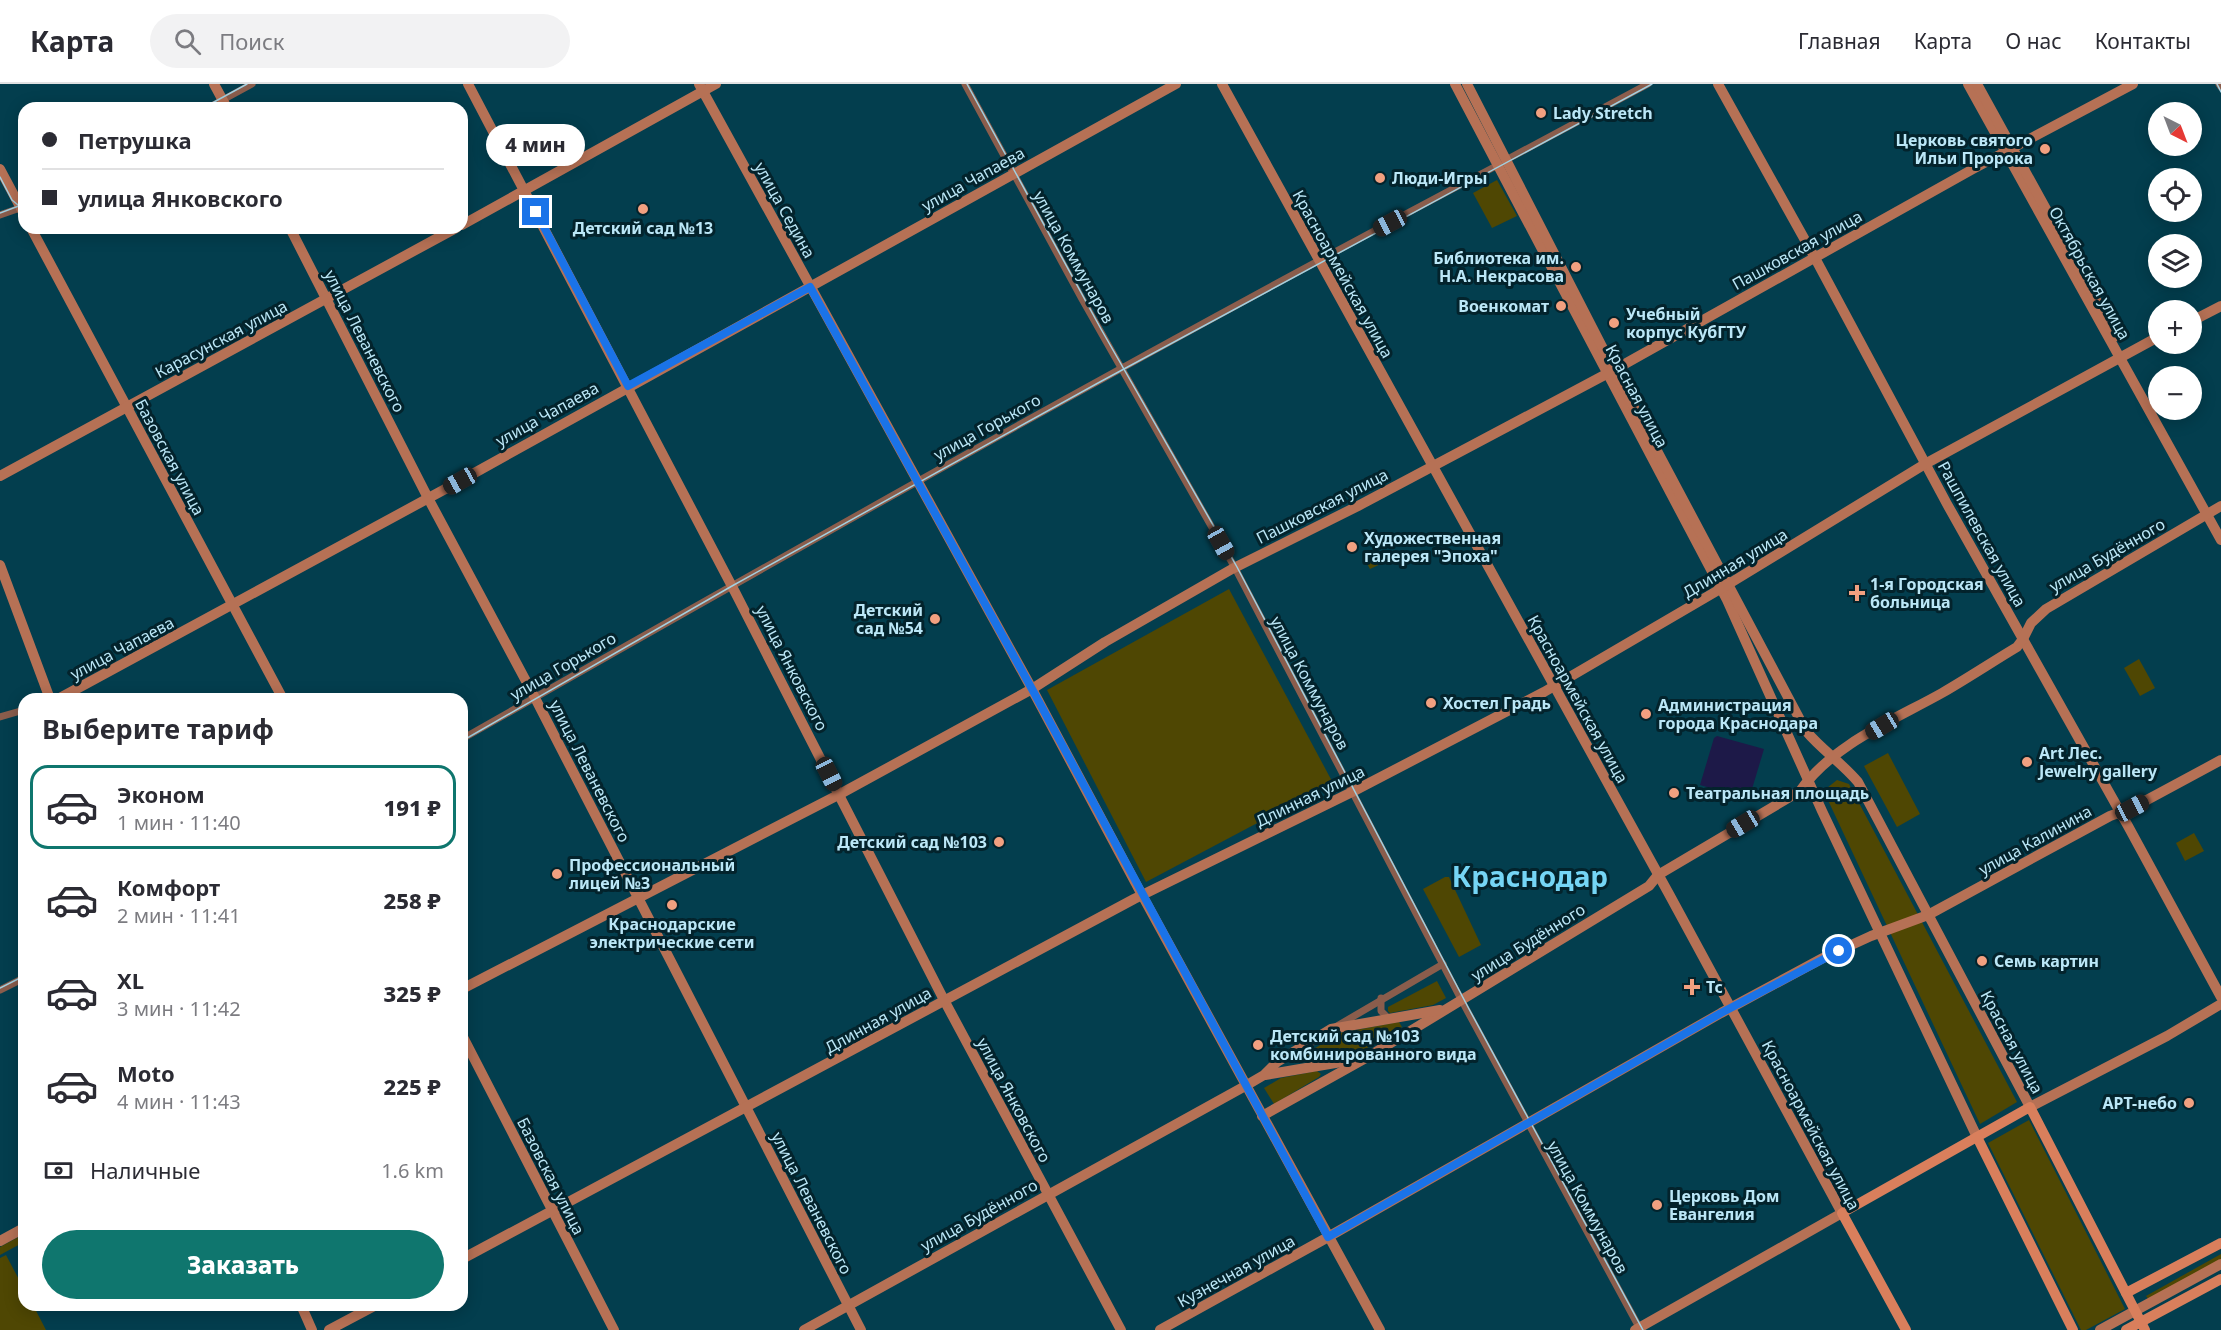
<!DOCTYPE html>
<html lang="ru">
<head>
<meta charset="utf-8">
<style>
	:root { --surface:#fff; --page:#f2f2f3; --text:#2b2b33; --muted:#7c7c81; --line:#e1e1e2; --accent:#0f766e }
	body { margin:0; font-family:"Noto Sans",sans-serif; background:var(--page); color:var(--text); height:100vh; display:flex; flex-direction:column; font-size:22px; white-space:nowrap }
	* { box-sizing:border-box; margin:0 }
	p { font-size:20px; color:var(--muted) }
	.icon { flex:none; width:33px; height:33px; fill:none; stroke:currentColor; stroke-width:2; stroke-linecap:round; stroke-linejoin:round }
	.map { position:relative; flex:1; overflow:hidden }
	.side { position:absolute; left:18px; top:609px; width:450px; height:618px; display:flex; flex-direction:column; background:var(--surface); border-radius:18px; box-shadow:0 3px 15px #0003 }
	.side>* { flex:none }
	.banner { position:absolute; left:18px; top:18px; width:450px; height:132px; border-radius:18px; box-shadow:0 3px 15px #0003; display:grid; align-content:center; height:132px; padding:0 24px; background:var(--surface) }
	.needle { width:39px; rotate:138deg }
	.tools { position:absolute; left:2148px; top:18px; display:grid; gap:12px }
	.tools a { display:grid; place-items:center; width:54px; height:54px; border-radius:50%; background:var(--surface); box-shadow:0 3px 15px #0003; font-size:30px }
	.end { position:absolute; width:27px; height:27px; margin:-14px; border:8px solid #1a73e8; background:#fff; box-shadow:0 0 0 3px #fff }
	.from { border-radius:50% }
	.bubble { position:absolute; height:42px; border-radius:21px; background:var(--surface); box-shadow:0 3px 15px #0003; font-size:20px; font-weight:800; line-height:42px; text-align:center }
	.car { position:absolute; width:18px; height:36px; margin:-18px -9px; border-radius:8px; box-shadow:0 0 4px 2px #0007; background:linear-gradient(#222 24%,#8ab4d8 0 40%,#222 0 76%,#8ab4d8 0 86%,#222 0) }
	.banner b { display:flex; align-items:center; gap:21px; height:57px; font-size:22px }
	.banner b+b { border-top:2px solid var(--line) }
	.banner i { width:15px; height:15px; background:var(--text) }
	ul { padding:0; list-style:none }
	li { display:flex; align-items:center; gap:18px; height:84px; margin:0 12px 9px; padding:0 12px; border:3px solid transparent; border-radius:18px }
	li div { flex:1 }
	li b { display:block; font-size:22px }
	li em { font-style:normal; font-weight:800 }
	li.on { border-color:var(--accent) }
	li>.icon { width:54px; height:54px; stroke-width:1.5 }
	h2 { padding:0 24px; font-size:27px; line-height:72px }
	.pay { display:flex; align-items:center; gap:15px; height:66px; padding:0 24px; font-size:22px }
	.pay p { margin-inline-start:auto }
	.button { display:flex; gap:12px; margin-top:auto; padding:12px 24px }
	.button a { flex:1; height:69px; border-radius:36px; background:var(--accent); color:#fff; font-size:24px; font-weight:800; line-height:69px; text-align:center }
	header { display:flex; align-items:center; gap:36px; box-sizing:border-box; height:84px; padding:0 30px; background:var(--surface); border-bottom:2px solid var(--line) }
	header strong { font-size:28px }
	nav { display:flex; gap:33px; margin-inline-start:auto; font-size:21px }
	.search { width:420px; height:54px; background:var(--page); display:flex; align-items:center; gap:15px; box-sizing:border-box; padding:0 21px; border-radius:33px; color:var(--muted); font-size:22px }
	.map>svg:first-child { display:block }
	.green { fill:#4f4703 }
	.water { fill:#1d1948 }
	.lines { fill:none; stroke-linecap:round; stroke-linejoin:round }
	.street { stroke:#8a5d4c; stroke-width:7 }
	.secondary { stroke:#b67155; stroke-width:10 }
	.primary { stroke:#d97f5c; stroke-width:10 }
	.tram { stroke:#a2d0e0; stroke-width:1.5 }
	.route { stroke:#1a73e8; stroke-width:8 }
	.poi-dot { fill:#f2a080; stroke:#03232c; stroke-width:2 }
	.labels { text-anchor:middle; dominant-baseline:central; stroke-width:6; stroke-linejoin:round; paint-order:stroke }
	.poi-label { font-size:16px; font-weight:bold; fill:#bbe7f7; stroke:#03232c; text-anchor:start }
	.street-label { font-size:16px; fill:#bbe7f7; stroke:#03232c }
	.town-label { font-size:28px; font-weight:bold; fill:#75d5f5; stroke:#03232c }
</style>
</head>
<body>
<header>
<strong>Карта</strong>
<div class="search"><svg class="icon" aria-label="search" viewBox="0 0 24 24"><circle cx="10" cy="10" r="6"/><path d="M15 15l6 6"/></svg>Поиск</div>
<nav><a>Главная</a><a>Карта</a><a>О нас</a><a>Контакты</a></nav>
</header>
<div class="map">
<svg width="2221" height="1246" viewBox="0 0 2221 1246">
	<rect width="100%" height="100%" fill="#033e4e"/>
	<g class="green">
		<path d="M1497,96L1517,132L1492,144L1473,109Z"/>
		<path d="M1380,468L1385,478L1370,485L1365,476Z"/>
		<path d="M1229,505L1333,699L1146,798L1047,606Z"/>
		<path d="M2139,575L2155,604L2140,612L2124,584Z"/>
		<path d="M1888,669L1920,730L1897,743L1864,682Z"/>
		<path d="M1837,696L1849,700L2017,1018L1980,1040L1826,712L1827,704Z"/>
		<path d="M2194,749L2204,767L2185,777L2176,759Z"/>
		<path d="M1445,793H1449L1481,861L1459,873L1423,805Z"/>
		<path d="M1437,897L1446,914L1433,921L1390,929L1388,927V923Z"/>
		<path d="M1399,938L1402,943L1399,945L1362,967L1306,978L1301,976L1302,972L1340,949Z"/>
		<path d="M1317,987L1321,990L1319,993L1274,1020L1264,1004L1281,994Z"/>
		<path d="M2029,1036L2125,1225L2086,1246H2081L1988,1059Z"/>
		<path d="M24,1150V1158L0,1171V1163Z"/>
		<path d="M2221,1170V1176L2149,1216L2146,1212Z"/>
		<path d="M6,1171L24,1205V1221H33L46,1246H0V1174Z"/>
	</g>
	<path class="water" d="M1717,652L1764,665L1749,715L1700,701L1714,654Z"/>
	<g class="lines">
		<g class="street">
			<path d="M965,0L1082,215L1235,484L1463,919L1640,1245"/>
			<path d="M2219,0L2221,3"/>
			<path d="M208,24L252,0"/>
			<path d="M1506,76L1648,0"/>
			<path d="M0,131L23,123"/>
			<path d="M0,633L24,626"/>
			<path d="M462,655C805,460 1149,265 1498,81"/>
			<path d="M0,906L24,894"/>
			<path d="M1381,914V927L1388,934"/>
			<path d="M1337,942L1443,880"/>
		</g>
		<g class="secondary">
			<path d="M214,0L227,24"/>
			<path d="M468,0L735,508L944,916L1121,1246"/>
			<path d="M699,0L1032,605L1142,811L1380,1246"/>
			<path d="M1222,0L1669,810L1842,1129L1635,1246"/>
			<path d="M1455,0L1727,516L1822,727L1977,1053"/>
			<path d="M1467,0L1613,284L1806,647C1822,666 1842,679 1858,698L2030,1023L2167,952L2221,920"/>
			<path d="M1718,0L1815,174L1947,420L2128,742L2221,913"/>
			<path d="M1968,0L2221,456"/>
			<path d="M1977,0L2116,252"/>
			<path d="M0,85L24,130"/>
			<path d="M462,141L716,0"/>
			<path d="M31,144L283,615"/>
			<path d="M290,144L428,414L534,612L861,1246"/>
			<path d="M2192,237L2221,222"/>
			<path d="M0,392L456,144"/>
			<path d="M0,481L50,615"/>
			<path d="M58,615L460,397L1176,0"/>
			<path d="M462,905L840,710L1032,605L1105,558L1232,485L1358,422L1614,286L1973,85L2133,0"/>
			<path d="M462,951L614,1246"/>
			<path d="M1265,991L1359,975"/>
			<path d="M1262,1032L1366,974L1649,802L1658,791L1800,707C1833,660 1894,636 1942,609C1968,594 1992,578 2017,563L2023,555L2031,539L2046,525L2221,422"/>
			<path d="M0,1157L24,1144"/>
			<path d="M462,1175L1134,815L1352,708L1544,608L1727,501L1925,380L2158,253"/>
			<path d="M301,1221L312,1246"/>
			<path d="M329,1246L376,1221"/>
			<path d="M804,1246L1245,1002L1264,991L1277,978L1331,945L1440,926"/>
			<path d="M1160,1246L1321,1157L1721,929L1823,874L1871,852L1928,831L2110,732L2132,724L2221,676"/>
			<path d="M2100,1246L2221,1180"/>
		</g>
		<g class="primary">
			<path d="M1977,1053L2073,1246"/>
			<path d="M2126,1209L2221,1159"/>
			<path d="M1906,1246L1842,1129L2030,1023L2145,1246"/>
			<path d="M2126,1246L2221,1195"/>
		</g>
		<g class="tram">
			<path d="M967,0L1101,245L1237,483L1469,925L1643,1246"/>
			<path d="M2217,0L2221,8"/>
			<path d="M203,24L247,0"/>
			<path d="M0,93L12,116L18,121L23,120"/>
			<path d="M0,129L24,120"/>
			<path d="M462,657L732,502L1098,299L1652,0"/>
			<path d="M0,904L24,892"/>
		</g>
	</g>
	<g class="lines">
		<path class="route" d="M536,128L628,302L810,203L1032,605L1328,1153L1721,929L1839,867"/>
	</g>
	<g class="poi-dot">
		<circle cx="1541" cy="29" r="6"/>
		<circle cx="2045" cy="65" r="6"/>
		<circle cx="1380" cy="94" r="6"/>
		<circle cx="643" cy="125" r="6"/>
		<circle cx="1576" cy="183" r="6"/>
		<circle cx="1561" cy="222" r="6"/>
		<circle cx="1614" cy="239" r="6"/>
		<circle cx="1352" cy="463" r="6"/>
		<path d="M1854 500h6v6h6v6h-6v6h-6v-6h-6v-6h6z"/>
		<circle cx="935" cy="535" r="6"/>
		<circle cx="1431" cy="619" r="6"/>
		<circle cx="1646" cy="630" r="6"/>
		<circle cx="2027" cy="678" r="6"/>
		<circle cx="1674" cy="709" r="6"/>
		<circle cx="999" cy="758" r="6"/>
		<circle cx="557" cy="790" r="6"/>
		<circle cx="672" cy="821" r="6"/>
		<circle cx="1982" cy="877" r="6"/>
		<path d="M1689 894h6v6h6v6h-6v6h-6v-6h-6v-6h6z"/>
		<circle cx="1258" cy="961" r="6"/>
		<circle cx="2189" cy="1019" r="6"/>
		<circle cx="1657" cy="1121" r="6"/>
	</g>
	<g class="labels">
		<g class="poi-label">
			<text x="1553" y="29">Lady Stretch</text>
			<text x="2033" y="56" text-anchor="end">Церковь святого<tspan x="2033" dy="18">Ильи Пророка</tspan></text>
			<text x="1392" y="94">Люди-Игры</text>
			<text x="643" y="144" text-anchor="middle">Детский сад №13</text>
			<text x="1564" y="174" text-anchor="end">Библиотека им.<tspan x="1564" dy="18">Н.А. Некрасова</tspan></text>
			<text x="1549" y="222" text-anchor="end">Военкомат</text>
			<text x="1626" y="230">Учебный<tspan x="1626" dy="18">корпус КубГТУ</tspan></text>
			<text x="1364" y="454">Художественная<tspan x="1364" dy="18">галерея "Эпоха"</tspan></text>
			<text x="1870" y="500">1-я Городская<tspan x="1870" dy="18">больница</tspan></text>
			<text x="923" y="526" text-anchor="end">Детский<tspan x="923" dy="18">сад №54</tspan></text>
			<text x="1443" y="619">Хостел Градь</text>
			<text x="1658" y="621">Администрация<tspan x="1658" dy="18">города Краснодара</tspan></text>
			<text x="2039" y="669">Art Лес.<tspan x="2039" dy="18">Jewelry gallery</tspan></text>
			<text x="1686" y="709">Театральная площадь</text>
			<text x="987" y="758" text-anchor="end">Детский сад №103</text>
			<text x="569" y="781">Профессиональный<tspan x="569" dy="18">лицей №3</tspan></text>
			<text x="672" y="840" text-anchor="middle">Краснодарские<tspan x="672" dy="18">электрические сети</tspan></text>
			<text x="1994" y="877">Семь картин</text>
			<text x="1706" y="903">Тс</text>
			<text x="1270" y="952">Детский сад №103<tspan x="1270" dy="18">комбинированного вида</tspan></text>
			<text x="2177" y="1019" text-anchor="end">АРТ-небо</text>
			<text x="1669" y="1112">Церковь Дом<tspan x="1669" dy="18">Евангелия</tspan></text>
		</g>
		<g class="street-label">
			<text transform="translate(973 95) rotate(-29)">улица Чапаева</text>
			<text transform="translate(785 126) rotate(61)">улица Седина</text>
			<text transform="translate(1797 166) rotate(-29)">Пашковская улица</text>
			<text transform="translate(1074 173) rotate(61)">улица Коммунаров</text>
			<text transform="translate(2090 189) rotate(61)">Октябрьская улица</text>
			<text transform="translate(1343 190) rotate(61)">Красноармейская улица</text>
			<text transform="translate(221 255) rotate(-28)">Карасунская улица</text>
			<text transform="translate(365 257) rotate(63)">улица Леваневского</text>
			<text transform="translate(1637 312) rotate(62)">Красная улица</text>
			<text transform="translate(547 330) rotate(-29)">улица Чапаева</text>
			<text transform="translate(987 343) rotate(-29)">улица Горького</text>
			<text transform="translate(170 373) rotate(62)">Базовская улица</text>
			<text transform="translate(1322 422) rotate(-27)">Пашковская улица</text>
			<text transform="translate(1982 450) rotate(61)">Рашпилевская улица</text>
			<text transform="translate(2107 471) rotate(-30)">улица Будённого</text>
			<text transform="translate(1735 479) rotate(-31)">Длинная улица</text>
			<text transform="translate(122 564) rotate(-28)">улица Чапаева</text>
			<text transform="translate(563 582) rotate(-30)">улица Горького</text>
			<text transform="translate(792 584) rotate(63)">улица Янковского</text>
			<text transform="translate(1310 599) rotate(62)">улица Коммунаров</text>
			<text transform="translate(1578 615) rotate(61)">Красноармейская улица</text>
			<text transform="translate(590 687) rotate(63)">улица Леваневского</text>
			<text transform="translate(1310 712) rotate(-26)">Длинная улица</text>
			<text transform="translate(2035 756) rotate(-29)">улица Калинина</text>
			<text transform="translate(1528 858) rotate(-32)">улица Будённого</text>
			<text transform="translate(878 936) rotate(-29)">Длинная улица</text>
			<text transform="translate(2012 958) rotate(62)">Красная улица</text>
			<text transform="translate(1014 1016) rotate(62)">улица Янковского</text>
			<text transform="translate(1811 1041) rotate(62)">Красноармейская улица</text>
			<text transform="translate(551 1092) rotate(63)">Базовская улица</text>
			<text transform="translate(812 1119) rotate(63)">улица Леваневского</text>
			<text transform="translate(1588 1123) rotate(61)">улица Коммунаров</text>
			<text transform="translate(979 1131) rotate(-29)">улица Будённого</text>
			<text transform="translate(1236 1187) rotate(-29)">Кузнечная улица</text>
		</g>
		<g class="town-label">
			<text x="1530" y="792">Краснодар</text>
		</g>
	</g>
</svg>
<div class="tools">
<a><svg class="needle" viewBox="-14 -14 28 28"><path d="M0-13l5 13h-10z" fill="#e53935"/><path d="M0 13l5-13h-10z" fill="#7c7c81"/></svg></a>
<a><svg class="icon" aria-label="locate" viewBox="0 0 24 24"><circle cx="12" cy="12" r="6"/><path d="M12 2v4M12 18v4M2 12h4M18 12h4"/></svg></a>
<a><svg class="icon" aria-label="layers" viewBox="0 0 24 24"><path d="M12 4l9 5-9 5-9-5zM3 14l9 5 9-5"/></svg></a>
<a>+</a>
<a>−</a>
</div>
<i class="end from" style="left:1839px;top:867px"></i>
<i class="end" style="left:536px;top:128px"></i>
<div class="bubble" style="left:486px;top:40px;width:99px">4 мин</div>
<i class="car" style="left:1390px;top:139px;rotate:242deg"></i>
<i class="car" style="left:460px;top:397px;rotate:241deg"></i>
<i class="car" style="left:1221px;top:459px;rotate:151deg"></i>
<i class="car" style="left:1882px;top:642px;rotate:239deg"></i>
<i class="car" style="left:829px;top:690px;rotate:153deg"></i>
<i class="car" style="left:2132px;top:724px;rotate:62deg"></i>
<i class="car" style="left:1743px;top:740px;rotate:239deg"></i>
<div class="banner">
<b><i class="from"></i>Петрушка</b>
<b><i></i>улица Янковского</b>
</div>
<section class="side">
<h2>Выберите тариф</h2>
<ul>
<li class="on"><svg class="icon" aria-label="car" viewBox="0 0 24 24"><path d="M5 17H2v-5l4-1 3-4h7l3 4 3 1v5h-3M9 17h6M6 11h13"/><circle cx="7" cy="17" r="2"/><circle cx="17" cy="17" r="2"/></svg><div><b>Эконом</b><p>1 мин · 11:40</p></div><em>191 ₽</em></li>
<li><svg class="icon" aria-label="car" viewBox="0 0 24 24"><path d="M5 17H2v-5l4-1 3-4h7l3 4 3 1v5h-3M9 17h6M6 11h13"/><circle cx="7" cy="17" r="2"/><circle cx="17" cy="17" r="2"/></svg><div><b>Комфорт</b><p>2 мин · 11:41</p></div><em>258 ₽</em></li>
<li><svg class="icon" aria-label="car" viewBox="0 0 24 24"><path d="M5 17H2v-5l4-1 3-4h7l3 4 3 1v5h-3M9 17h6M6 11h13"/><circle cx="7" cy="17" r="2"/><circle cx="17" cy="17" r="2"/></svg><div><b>XL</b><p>3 мин · 11:42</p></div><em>325 ₽</em></li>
<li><svg class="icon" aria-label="car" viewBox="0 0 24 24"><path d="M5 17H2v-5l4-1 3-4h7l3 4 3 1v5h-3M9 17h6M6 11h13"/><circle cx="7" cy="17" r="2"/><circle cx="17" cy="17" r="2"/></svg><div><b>Moto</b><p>4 мин · 11:43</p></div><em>225 ₽</em></li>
</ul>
<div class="pay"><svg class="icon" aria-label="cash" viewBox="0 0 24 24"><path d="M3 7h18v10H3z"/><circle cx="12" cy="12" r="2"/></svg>Наличные<p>1.6 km</p></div>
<div class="button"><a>Заказать</a></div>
</section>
</div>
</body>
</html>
